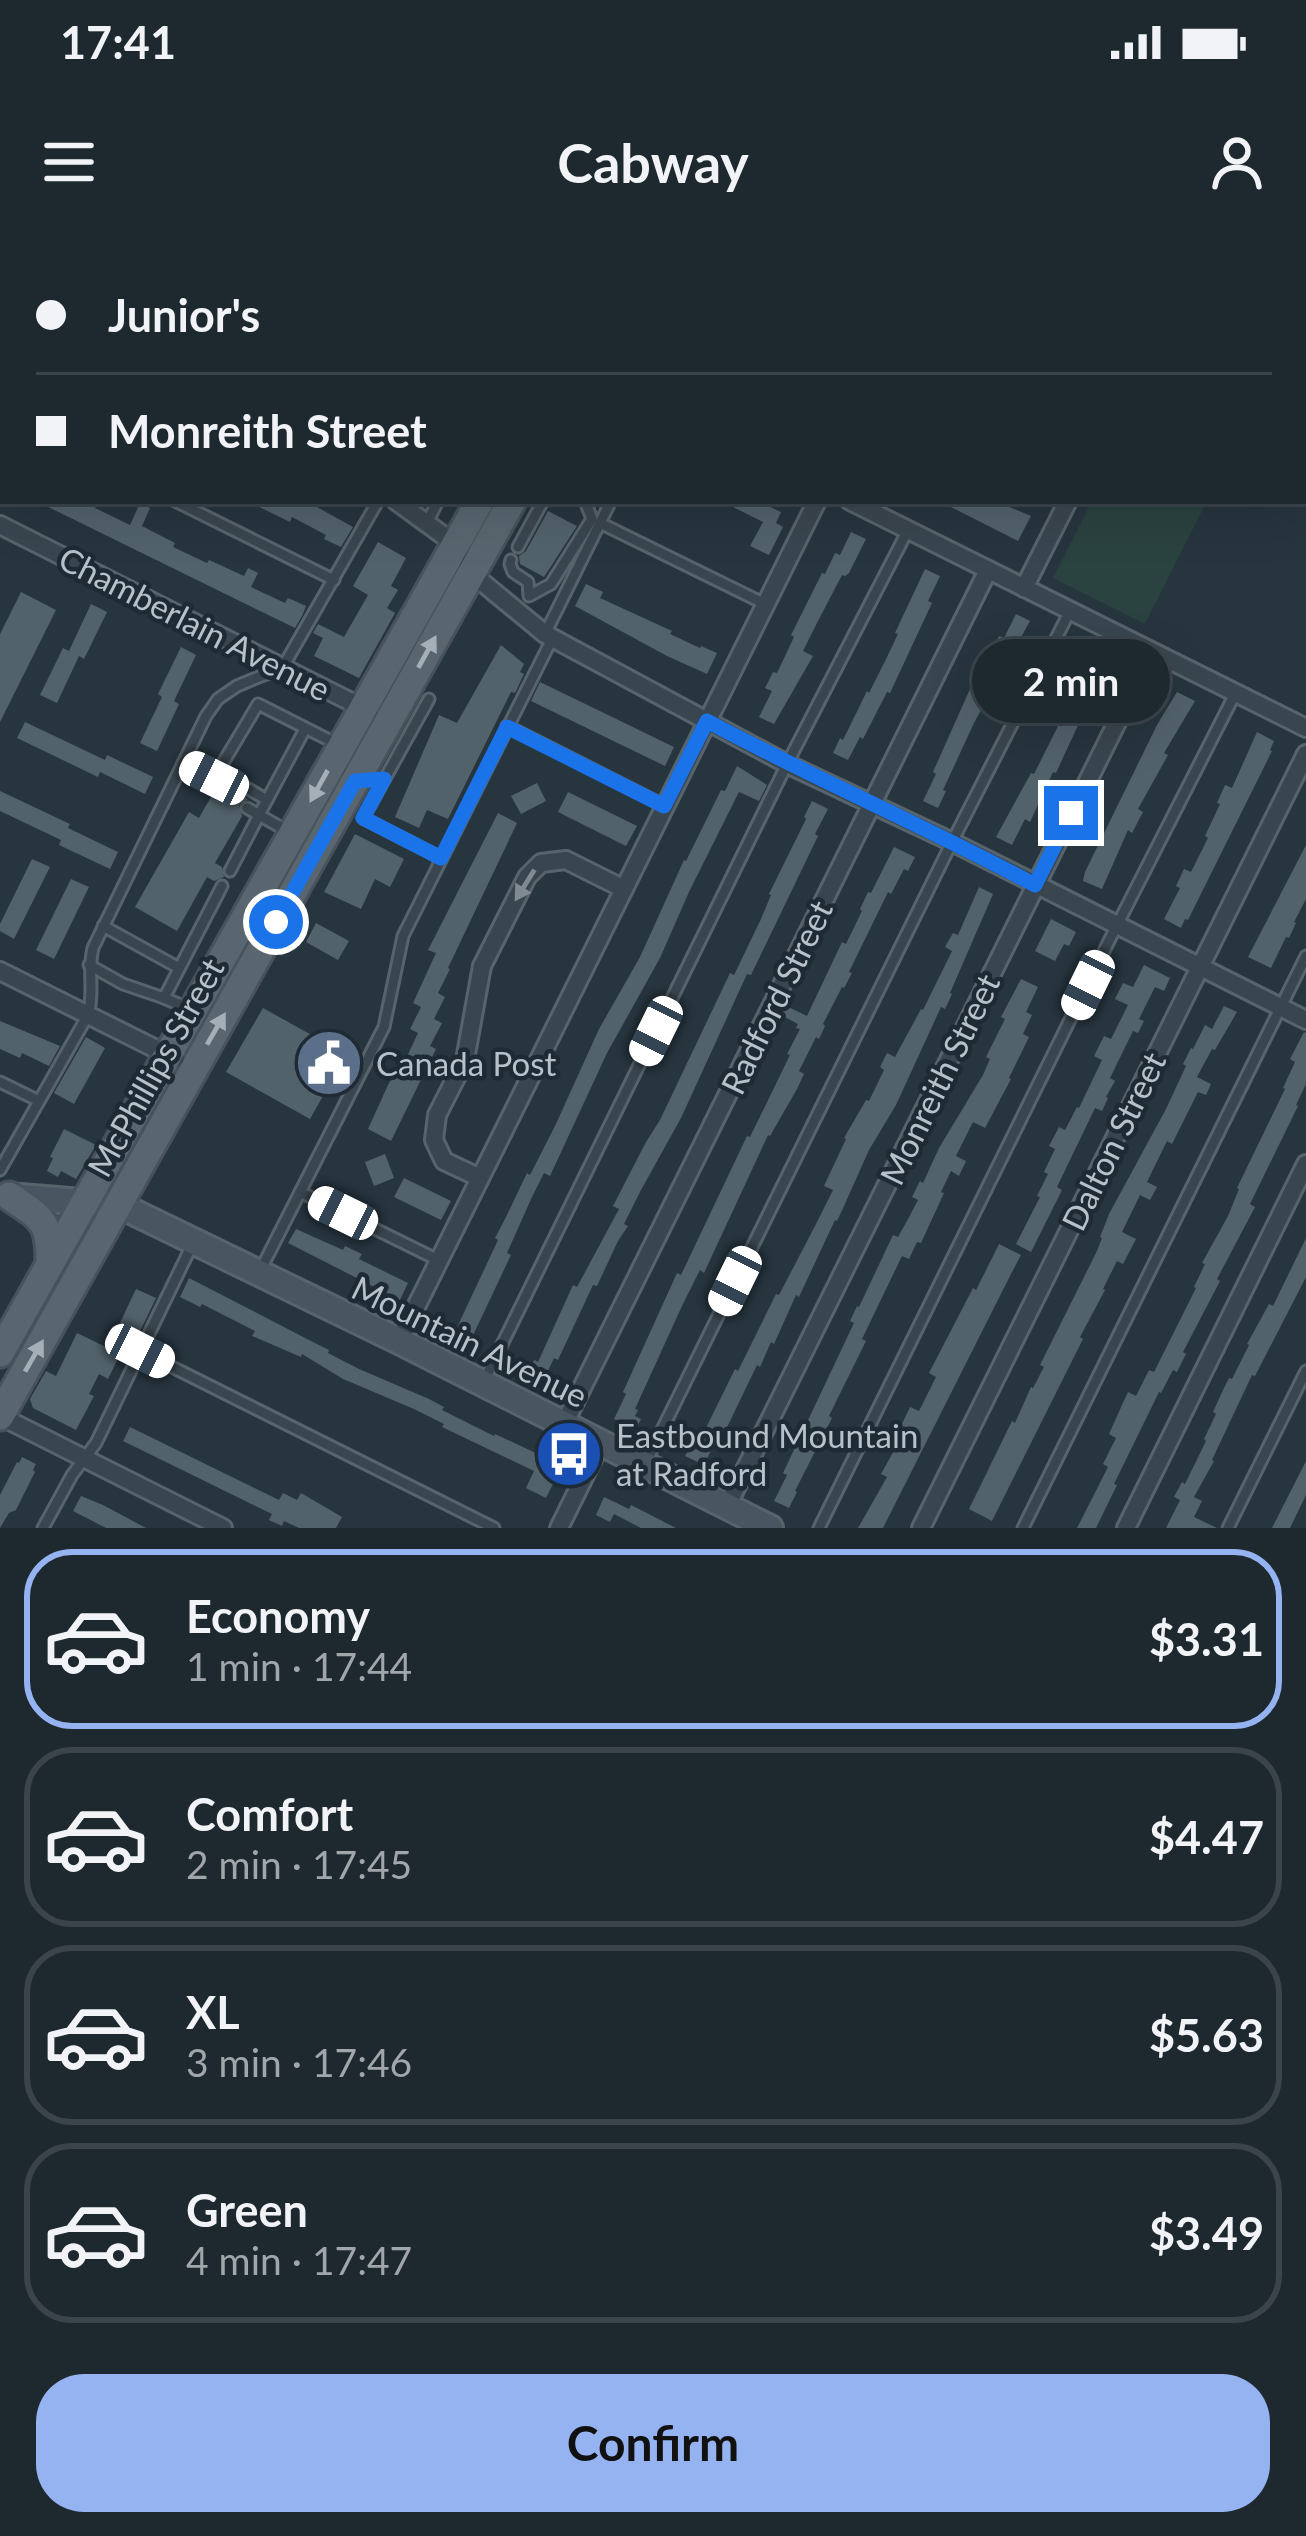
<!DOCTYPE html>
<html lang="en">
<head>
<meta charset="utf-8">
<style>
	:root { --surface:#1d282f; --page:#253037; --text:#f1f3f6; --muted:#a0a6aa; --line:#3b444b; --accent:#95b2f1 }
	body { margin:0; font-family:Lato,sans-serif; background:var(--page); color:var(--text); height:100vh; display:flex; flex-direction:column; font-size:45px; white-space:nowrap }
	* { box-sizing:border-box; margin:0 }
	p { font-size:39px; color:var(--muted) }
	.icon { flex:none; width:66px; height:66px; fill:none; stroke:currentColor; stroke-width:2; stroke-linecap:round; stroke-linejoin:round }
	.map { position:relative; height:1288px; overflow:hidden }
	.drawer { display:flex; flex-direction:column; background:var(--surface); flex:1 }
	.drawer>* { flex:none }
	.top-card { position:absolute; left:0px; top:0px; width:1308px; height:264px; box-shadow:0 12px 48px #0002,0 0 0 3px var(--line); display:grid; align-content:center; height:264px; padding:0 36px; background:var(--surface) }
	.end { position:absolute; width:54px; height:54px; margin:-27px; border:15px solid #1a73e8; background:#fff; box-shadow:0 0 0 6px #fff }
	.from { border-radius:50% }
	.bubble { position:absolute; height:84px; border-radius:42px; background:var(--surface); box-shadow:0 12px 48px #0002,0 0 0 3px var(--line); font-size:39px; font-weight:700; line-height:84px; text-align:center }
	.car { position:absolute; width:36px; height:72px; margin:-36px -18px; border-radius:15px; box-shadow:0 0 9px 3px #0007; background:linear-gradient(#fff 24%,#345 0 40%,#fff 0 76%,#345 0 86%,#fff 0) }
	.top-card b { display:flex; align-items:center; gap:42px; height:114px; font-size:45px }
	.top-card b+b { border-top:3px solid var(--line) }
	.top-card i { width:30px; height:30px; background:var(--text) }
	ul { padding:21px 0 0; list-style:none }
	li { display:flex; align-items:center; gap:36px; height:180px; margin:0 24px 18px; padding:0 12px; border:6px solid var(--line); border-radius:48px }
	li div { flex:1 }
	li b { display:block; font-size:45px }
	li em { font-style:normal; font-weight:700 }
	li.current { border-color:var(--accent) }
	li>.icon { width:108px; height:108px; stroke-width:1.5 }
	.primary-button { display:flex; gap:24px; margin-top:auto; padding:24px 36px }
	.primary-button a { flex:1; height:138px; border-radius:48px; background:var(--accent); color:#111; font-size:48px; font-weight:700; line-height:138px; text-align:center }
	.status { display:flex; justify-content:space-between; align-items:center; height:84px; padding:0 60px; background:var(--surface); direction:ltr }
	.status svg { height:33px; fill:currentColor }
	header { display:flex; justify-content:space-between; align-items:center; height:156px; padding:0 36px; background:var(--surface); font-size:54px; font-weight:700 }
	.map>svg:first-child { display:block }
	.green { fill:#2a4240 }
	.building { fill:#52626b }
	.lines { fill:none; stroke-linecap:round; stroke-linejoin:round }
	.lane-casing { stroke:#58646c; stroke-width:15 }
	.street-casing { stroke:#58646c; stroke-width:22 }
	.secondary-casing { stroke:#58646c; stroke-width:30 }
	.primary-casing { stroke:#47525b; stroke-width:33 }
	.lane { stroke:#3a464f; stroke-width:9 }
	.street { stroke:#3a464f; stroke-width:16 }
	.secondary { stroke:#495661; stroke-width:24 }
	.primary { stroke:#59666f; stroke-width:27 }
	.oneway { fill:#a4afb7 }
	.oneway2 { fill:#7f8a92 }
	.route { stroke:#1a73e8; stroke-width:15 }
	.labels { text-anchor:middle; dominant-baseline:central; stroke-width:9; stroke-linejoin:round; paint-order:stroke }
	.street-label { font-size:33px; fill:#b7c1c9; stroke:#1f2b34 }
	.poi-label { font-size:33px; fill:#b7c1c9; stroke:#1f2b34; text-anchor:start }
</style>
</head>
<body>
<div class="status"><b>17:41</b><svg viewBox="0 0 49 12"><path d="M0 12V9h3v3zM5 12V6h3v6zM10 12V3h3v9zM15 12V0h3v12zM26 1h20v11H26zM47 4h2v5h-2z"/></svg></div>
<header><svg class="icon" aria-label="menu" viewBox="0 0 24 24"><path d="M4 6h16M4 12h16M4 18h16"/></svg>Cabway<svg class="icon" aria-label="person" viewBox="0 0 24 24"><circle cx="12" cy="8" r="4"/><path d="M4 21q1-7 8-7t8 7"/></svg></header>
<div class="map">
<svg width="1306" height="1288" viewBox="0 0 1306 1288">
	<rect width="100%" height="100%" fill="#27353f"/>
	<path class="green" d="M1092,261H1207L1145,384L1053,338Z"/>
	<g class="building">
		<path d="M36,261H98L95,268L130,285L140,263L150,268L142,286L175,303L173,307L207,323L209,320L244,336L248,328L258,333L251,347L285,363L288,358L306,366L302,376L295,388Z"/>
		<path d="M247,261H306L353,287L341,307L324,299L326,295L292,277L290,282Z"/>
		<path d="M721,261H767L766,265L781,272L776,283L783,287L769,315L750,306L763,282Z"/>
		<path d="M939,261H995L1031,276L1018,301Z"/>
		<path d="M548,271L577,286L544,337L520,324L519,316L526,311Z"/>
		<path d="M851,292L866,299L849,333L845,336L842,335L819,379L803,411L813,416L774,484L759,477L772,451L765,448L773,432L777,433L794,397L791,395L822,333L825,334L835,313L840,315Z"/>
		<path d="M378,302L406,318L391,346L398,350L387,368L395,373L359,438L314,416L323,398L313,393L318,384L344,397L368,355L353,346Z"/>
		<path d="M925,329L940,336L928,361L932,363L890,453L887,452L863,499L860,497L848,520L833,513L840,498L843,500L867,451L869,453L887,417L898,394L895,393Z"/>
		<path d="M586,344L603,352L600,358L672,391L670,394L700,408L701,406L717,413L707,434L667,416L575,366Z"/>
		<path d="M21,352L56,370L0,482V394Z"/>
		<path d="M91,364L107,372L84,419L79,416L57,463L40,455L63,408L69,411Z"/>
		<path d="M1016,374L1030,381L974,483L943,550L946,551L938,568L923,561L936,534L933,532L974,440L977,442L999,396L1004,398Z"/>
		<path d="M501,405L524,424L520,432L524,434L515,453L511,452L448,579L427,570L419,588L395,577L439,475L457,483Z"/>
		<path d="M181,407L196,415L174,461L179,464L157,511L140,503L162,457L158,454Z"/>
		<path d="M1090,411L1105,418L1092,442L1097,444L1056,533L1053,532L1030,582L1025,579L1012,605L996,597L1031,533L1034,534L1063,476L1061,475Z"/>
		<path d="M540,442L674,507L665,526L531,461Z"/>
		<path d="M1177,452L1195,461L1164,513L1168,515L1138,569L1143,572L1132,593L1128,590L1102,649L1083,641L1085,632L1157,485Z"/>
		<path d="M25,482L105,520L107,515L153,537L145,554L100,532L98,537L17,498Z"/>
		<path d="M1257,492L1274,501L1270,510L1272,511L1188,680L1185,679L1181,688L1164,679L1180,648L1176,646L1184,629L1191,632L1208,598L1205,596L1220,564L1217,563L1225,545L1232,548Z"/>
		<path d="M737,526L767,545L759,561L739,552L689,652L660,718L607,813L550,936L544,933L532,957L507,1013L511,1015L468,1106L452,1098L498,1000L495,998L506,977L527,933L530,935L555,886L599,789L640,717L684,620L686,621L721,550L725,551Z"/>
		<path d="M537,543L546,561L521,574L511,556Z"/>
		<path d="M227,547L248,559L239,565L242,576L215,623L222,627L224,637L214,641L207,637L177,691L135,667L189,572L199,578L212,555L220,560Z"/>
		<path d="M0,551L70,584L68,588L118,612L110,629L59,605L61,600L0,571Z"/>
		<path d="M568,552L637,586L626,606L558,572Z"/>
		<path d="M812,561L828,569L815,594L818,596L751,735L747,734L681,878L641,950L624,984L628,986L618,1001L597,1046L593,1045L558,1120L554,1118L542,1144L526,1136L534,1120L538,1122L573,1045L577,1047L619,969L613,966L646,902L660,880L730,733L734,735L761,679L771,655L769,654L806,579L804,577Z"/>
		<path d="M498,573L517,583L448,728L450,729L438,753L445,757L434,779L442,783L430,806L436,809L391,901L368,889L388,845L401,822L404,823L418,793L410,789L421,767L413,763L436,713L428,710Z"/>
		<path d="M355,594L404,619L390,647L375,639L361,669L324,652Z"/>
		<path d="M1306,605V659L1294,682L1296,683L1289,698L1286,697L1271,728L1248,717Z"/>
		<path d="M894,607L915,617L908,631L904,629L891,654L888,652L849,732L852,733L844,748L842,747L823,784L825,786L819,799L816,797L799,831L804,834L797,849L770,896L768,895L704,1033L700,1030L682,1066L635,1169L638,1170L635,1176L641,1179L636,1189L614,1179L626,1154L623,1152L677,1033L681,1035L747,896L750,897L790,815L787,814L800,789L796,788L798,784L781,775L786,766L807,776L842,702L846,704L862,671L860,669L868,652L871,653Z"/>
		<path d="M32,619L50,627L14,699L0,691V684Z"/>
		<path d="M71,639L89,647L54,719L36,710Z"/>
		<path d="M979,647L993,654L950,753L952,754L945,769L941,767L896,865L869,910L844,966L837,981L835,980L799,1057L796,1055L774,1104L771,1102L760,1127L757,1125L719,1204L715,1202L704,1225L685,1216L694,1200L699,1202L735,1129L738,1131L776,1054L779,1055L816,984L833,950L824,946L846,899L844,898L866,860L869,861L884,830L880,827L887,813L895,817L921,769L923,770L952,711L945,707L953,693L958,695Z"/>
		<path d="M1051,679L1076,692L1069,706L1064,704L1055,721L1035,711Z"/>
		<path d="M316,683L349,701L338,720L306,702Z"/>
		<path d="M1144,725L1170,738L1164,751L1155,747L1139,779L1144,781L1138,793L1133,791L1110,838L1115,841L1106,857L1108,858L1102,871L1095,868L1057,947L1062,950L1031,1012L1016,1004L1040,957L1037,956L1048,934L1044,932L1055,909L1049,906L1059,887L1065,890L1077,867L1079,868L1102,820L1094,816L1104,796L1111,799L1128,765L1115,759L1123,743L1133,747Z"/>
		<path d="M1021,739L1038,747L1026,772L1032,775L1023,794L1029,797L1009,838L1011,839L985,888L973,882L956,916L966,921L959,936L951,931L941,952L944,953L921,1003L917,1002L909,1019L902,1016L862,1099L866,1101L829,1176L832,1178L795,1251L797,1252L789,1268L774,1261L787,1235L783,1233L854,1083L850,1081L857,1066L859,1067L893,995L898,997L907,981L918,960L912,957L920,941L923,943L939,908L983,835L990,819L986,817L1005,779L1001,777Z"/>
		<path d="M1224,766L1237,772L1215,810L1212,809L1197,837L1211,844L1206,855L1198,852L1172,904L1167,901L1147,942L1157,947L1150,960L1140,955L1122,992L1136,999L1123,1024L1117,1021L1103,1049L1105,1050L1080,1097L1083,1099L992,1281L969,1269L1012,1181L1015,1183L1031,1147L1033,1148L1044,1127L1040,1125L1097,1011L1102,998L1100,997L1109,974L1166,869L1186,826L1183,824L1191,808L1193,809L1205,785L1212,789Z"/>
		<path d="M263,768L317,798L326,791L344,802L347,813L310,879L226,832Z"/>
		<path d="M0,781L60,806L49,826L22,813L20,818L0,809Z"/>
		<path d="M1304,792L1306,793V844L1296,865L1298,866L1250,964L1255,967L1217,1039L1220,1041L1183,1112L1186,1114L1177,1132L1173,1130L1161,1153L1159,1152L1114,1244L1117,1245L1096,1288H1077L1108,1227L1103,1224L1116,1198L1109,1194L1122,1165L1128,1152L1136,1156L1149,1130L1154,1132L1196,1048L1194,1047L1205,1024L1202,1023L1228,976L1239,949L1237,948L1285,849L1283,848L1295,822L1290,819Z"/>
		<path d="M86,797L105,808L74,864L54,853Z"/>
		<path d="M64,889L96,905L76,939L61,931L58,937L47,931L53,918L50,917Z"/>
		<path d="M385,914L394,938L374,946L365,922Z"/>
		<path d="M404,938L451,961L441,980L394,957Z"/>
		<path d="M296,989L343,1010L345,1006L362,1014L359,1019L408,1043L400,1060L288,1003Z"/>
		<path d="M1306,998V1037L1255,1136L1252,1135L1212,1220L1214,1221L1194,1257L1202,1261L1194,1277L1217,1288H1166L1180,1260L1174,1257L1182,1242L1185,1244L1206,1201L1204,1199L1216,1174L1213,1172L1223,1150L1229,1138L1232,1139L1249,1105L1247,1104L1269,1064L1273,1066Z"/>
		<path d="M999,1004L1021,1015L1011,1034L883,1288H858L887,1237L881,1234L906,1189L901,1186L910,1167L919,1171L936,1137L929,1133L973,1048L976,1050Z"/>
		<path d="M189,1038L309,1100L329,1110L328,1113L359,1129L429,1159L444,1167L442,1170L494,1196L495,1194L555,1222L553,1225L561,1228L546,1258L526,1248L534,1231L442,1187L444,1184L414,1169L343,1139L302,1114L301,1117L252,1096L255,1091L202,1064L200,1067L180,1057Z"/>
		<path d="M136,1049L156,1058L134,1104L127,1100L108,1139L99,1134L89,1154L94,1156L76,1190L33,1168L30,1159L46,1131L56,1136L77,1093L108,1108Z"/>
		<path d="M130,1187L279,1260L283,1253L297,1260L301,1253L342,1277L336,1288H299L284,1281L282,1286L269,1280L272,1274L123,1201Z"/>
		<path d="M22,1217L36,1224L33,1230L35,1232L16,1270L9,1273L0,1288V1255L17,1222L19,1223Z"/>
		<path d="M1306,1221V1255L1290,1288H1272Z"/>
		<path d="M81,1256L103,1265L146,1288H106L73,1271Z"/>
		<path d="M604,1257L629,1269L631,1265L676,1288H641L614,1274L610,1282L596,1275Z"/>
	</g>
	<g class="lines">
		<g class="lane-casing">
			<g id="lane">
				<path d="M102,0L108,3"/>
				<path d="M1071,0L1077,3"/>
				<path d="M1305,117H1306"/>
				<path d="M0,174L3,175"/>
				<path d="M175,261L334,340"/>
				<path d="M611,261L600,283L765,364"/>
				<path d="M427,283L438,261"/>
				<path d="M518,307L543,261"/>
				<path d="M511,320L510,324L513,332L528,342L529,356L551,344L592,279L585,261"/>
				<path d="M545,394L600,283"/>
				<path d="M429,459L363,578L441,618"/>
				<path d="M507,486L665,566"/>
				<path d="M183,523L214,538L258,464L337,504"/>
				<path d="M218,531L267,560L259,575L289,592"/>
				<path d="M267,560L305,489"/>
				<path d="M230,631L259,575L247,568"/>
				<path d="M103,686L179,728"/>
				<path d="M89,725L123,744L164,758"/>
				<path d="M192,770L164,758L222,646"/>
				<path d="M0,842L39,861"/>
				<path d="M0,930L88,775C95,751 87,732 93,708L206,476L218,459L237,446L283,427L378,261"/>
				<path d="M300,952L438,1020"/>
				<path d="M261,1029L384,787L403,696L552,399"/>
				<path d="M140,1111L494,1288"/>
				<path d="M485,1139L787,524L908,290"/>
				<path d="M647,1220L952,602L1070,371"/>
				<path d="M43,1288L72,1235L96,1203L194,1001"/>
				<path d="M819,1288L1108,703L1236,452"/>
				<path d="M1023,1288L1306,716"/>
				<path d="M1228,1288L1306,1131"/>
			</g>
		</g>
		<g class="street-casing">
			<g id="street">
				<path d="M326,0L332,3"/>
				<path d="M812,0L818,3"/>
				<path d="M1197,3L1199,0"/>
				<path d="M0,62L3,64"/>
				<path d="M396,261L455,304L471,333L545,394L787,524L952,602L1306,780"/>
				<path d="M850,261L1306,488"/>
				<path d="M0,285L369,471"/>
				<path d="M1024,348L1068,261"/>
				<path d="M0,731L176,819"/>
				<path d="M478,937L444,921L434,900L437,875L465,820L482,726L527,637L541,623L566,620L624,649"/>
				<path d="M399,1101L817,261"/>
				<path d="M0,1176L223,1288"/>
				<path d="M564,1184L988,330"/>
				<path d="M727,1266L1152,412"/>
				<path d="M559,1288L601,1203"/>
				<path d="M921,1288L1306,514"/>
				<path d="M1126,1288L1306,924"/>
			</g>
		</g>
		<g class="secondary-casing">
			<path id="secondary" d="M8,956L119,965L399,1101L770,1288"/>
		</g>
		<g class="primary-casing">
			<g id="primary">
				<path d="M626,3L628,0"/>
				<path d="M661,3L662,0"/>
				<path d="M9,956C43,979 50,981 50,1023"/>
				<path d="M0,1113L480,261"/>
				<path d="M0,1176L512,261"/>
			</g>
		</g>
		<use href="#lane" class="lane"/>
		<use href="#street" class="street"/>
		<use href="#secondary" class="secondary"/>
		<use href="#primary" class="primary"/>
	</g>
	<defs><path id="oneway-solid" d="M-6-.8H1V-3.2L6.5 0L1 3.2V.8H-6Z" transform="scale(3)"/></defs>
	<g class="oneway">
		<use href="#oneway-solid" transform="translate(427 412) rotate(-61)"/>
		<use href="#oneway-solid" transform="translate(319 546) rotate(119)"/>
		<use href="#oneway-solid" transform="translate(216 789) rotate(-60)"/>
		<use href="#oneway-solid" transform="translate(34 1116) rotate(-60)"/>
	</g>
	<use class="oneway2" href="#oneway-solid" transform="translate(525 645) rotate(122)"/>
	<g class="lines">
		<path class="route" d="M276,682L355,541L384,539L363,578L441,618L507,487L664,566L707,481C815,539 927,587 1035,645L1071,573"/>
	</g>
	<defs>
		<g id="civic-disc" transform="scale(3.45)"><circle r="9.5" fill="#5c6f8a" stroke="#1f2b34"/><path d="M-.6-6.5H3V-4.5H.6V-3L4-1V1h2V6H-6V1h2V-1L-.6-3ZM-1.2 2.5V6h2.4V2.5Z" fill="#fff"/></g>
		<g id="bus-disc" transform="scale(3.45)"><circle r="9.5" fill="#1a4fb4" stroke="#1f2b34"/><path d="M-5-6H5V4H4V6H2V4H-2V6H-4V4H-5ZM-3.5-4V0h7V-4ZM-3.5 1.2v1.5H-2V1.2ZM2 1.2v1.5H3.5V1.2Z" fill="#fff"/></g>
	</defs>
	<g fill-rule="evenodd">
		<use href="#civic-disc" x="329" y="823"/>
		<use href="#bus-disc" x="569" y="1214"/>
	</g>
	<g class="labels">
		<g class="street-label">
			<text transform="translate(195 383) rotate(27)">Chamberlain Avenue</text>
			<text transform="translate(776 757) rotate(-64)">Radford Street</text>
			<text transform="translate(155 827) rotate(-61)">McPhillips Street</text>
			<text transform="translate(939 839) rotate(-64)">Monreith Street</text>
			<text transform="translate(1113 901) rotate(-64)">Dalton Street</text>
			<text transform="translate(470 1101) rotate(26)">Mountain Avenue</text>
		</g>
		<g class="poi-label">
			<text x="376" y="823">Canada Post</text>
			<text x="616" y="1195">Eastbound Mountain<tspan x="616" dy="38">at Radford</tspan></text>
		</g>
	</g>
</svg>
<i class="end from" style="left:276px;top:682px"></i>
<i class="end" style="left:1071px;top:573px"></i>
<div class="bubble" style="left:972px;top:399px;width:198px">2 min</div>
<i class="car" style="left:214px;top:538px;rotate:296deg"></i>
<i class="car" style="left:1088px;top:745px;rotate:206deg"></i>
<i class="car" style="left:656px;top:791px;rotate:206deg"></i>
<i class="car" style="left:343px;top:973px;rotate:296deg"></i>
<i class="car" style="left:735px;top:1041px;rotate:206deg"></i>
<i class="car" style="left:140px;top:1111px;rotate:117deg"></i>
<div class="top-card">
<b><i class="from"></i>Junior's</b>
<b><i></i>Monreith Street</b>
</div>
</div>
<section class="drawer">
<ul>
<li class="current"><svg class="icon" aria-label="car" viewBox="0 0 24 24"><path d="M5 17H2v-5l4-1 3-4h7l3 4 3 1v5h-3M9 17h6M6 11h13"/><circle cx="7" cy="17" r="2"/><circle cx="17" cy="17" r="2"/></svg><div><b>Economy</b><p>1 min · 17:44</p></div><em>$3.31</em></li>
<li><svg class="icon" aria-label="car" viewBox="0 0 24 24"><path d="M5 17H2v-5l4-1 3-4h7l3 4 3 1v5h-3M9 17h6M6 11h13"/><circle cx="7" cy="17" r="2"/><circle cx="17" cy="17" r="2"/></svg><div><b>Comfort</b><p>2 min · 17:45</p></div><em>$4.47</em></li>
<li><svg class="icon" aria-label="car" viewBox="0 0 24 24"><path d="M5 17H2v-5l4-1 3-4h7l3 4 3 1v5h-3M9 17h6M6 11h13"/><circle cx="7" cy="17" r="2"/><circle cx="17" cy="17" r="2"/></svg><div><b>XL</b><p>3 min · 17:46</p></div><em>$5.63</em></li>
<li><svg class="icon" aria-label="car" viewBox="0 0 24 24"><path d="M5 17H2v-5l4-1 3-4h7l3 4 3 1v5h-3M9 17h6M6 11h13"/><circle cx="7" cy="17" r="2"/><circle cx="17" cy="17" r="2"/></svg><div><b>Green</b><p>4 min · 17:47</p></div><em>$3.49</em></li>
</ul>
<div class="primary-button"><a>Confirm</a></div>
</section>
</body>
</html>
